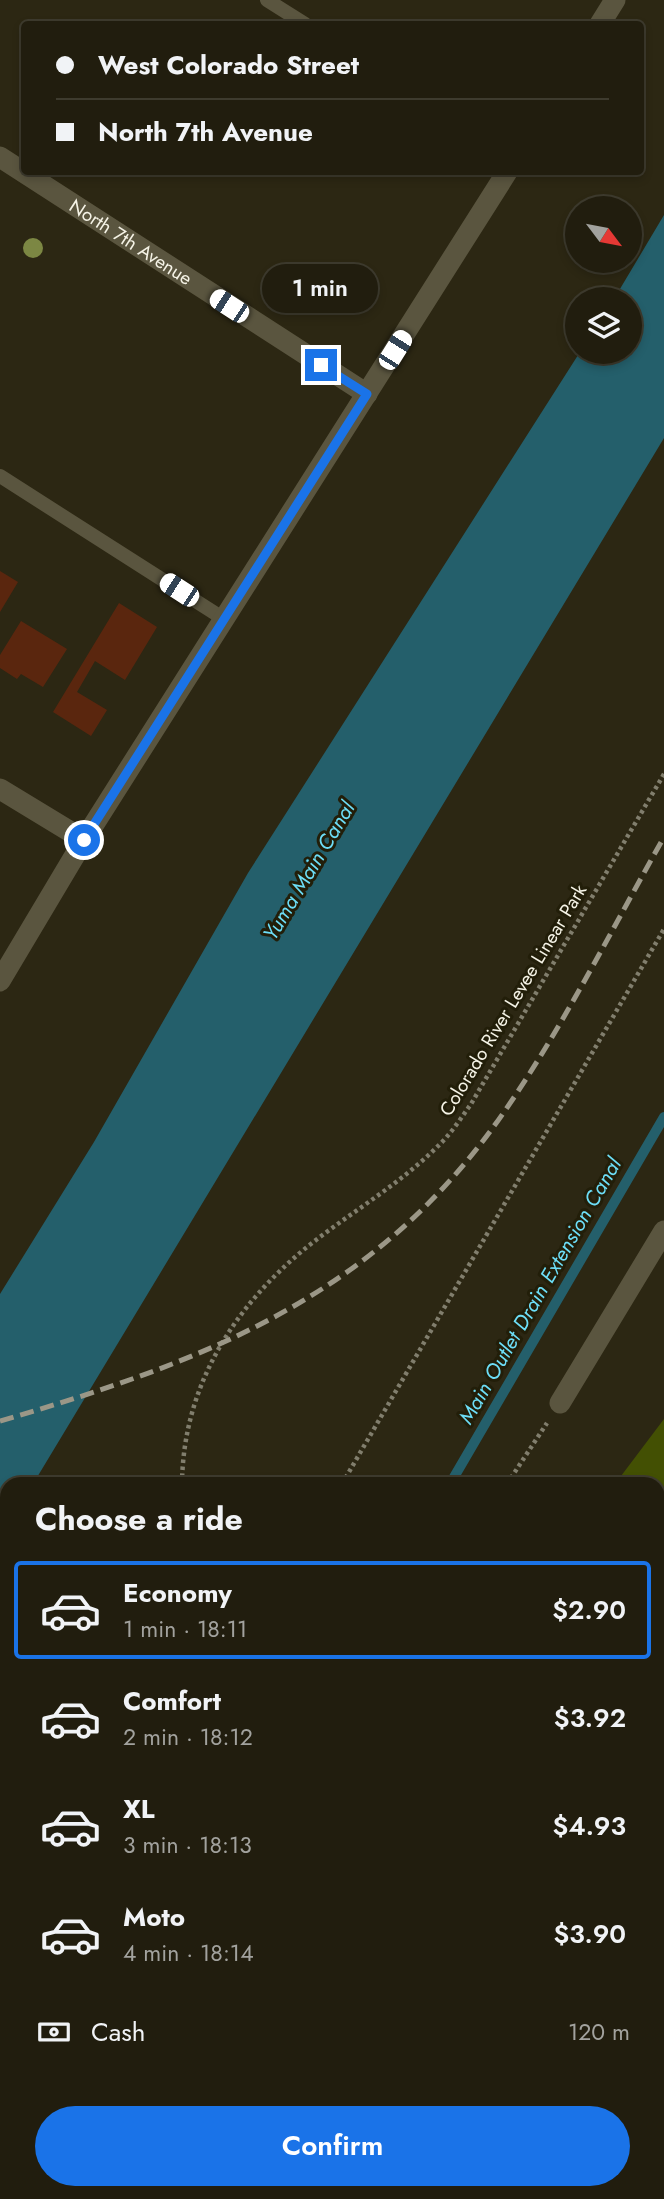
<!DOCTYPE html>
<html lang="en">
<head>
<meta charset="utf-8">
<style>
	:root { --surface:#211d0e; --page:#2d2a1c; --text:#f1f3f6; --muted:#a2a29e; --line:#3e3b2e; --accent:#1a73e8 }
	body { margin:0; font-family:Jost,sans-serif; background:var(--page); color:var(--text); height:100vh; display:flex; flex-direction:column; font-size:26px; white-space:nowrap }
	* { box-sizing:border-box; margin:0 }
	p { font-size:23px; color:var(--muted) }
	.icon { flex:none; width:38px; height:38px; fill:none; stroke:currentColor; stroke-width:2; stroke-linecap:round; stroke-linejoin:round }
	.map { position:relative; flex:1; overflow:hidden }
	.drawer { position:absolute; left:0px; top:1477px; width:665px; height:723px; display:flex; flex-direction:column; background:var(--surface); border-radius:21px 21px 0 0; box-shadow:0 4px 10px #0003,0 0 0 2px var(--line) }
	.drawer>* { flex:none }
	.top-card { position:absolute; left:21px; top:21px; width:623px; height:154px; border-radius:7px; box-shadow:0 4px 10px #0003,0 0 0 2px var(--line); display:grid; align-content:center; height:154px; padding:0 35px; background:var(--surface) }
	.needle { width:46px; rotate:122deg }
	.fabs { position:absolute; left:565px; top:196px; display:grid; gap:14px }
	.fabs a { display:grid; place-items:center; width:77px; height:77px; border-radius:50%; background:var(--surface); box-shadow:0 4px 10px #0003,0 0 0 2px var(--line); font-size:35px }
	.end { position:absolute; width:32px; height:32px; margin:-16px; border:9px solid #1a73e8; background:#fff; box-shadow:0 0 0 4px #fff }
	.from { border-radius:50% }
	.bubble { position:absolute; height:49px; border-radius:24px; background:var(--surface); box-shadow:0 4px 10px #0003,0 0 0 2px var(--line); font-size:23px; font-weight:600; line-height:49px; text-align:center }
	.car { position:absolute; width:21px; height:42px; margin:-21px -10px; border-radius:9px; box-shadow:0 0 5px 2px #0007; background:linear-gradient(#fff 24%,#345 0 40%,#fff 0 76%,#345 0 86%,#fff 0) }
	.top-card b { display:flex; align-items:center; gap:24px; height:66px; font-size:26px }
	.top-card b+b { border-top:2px solid var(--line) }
	.top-card i { width:18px; height:18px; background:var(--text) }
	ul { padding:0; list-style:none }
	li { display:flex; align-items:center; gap:21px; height:98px; margin:0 14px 10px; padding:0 21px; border:4px solid transparent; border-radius:7px }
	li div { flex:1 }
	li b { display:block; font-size:26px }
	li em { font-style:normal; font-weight:600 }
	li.on { border-color:var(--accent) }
	li>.icon { width:63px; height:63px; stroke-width:1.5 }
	h2 { padding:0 35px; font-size:32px; line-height:84px }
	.pay { display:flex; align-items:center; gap:18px; height:77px; padding:0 35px; font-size:26px }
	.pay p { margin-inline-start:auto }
	.cta { display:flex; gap:14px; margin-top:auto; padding:14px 35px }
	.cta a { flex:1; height:80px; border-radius:42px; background:var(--accent); color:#fff; font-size:28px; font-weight:600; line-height:80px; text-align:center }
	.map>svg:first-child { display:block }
	.green { fill:#435003 }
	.water { fill:#245f6b }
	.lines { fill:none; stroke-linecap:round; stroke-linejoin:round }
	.stream { stroke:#245f6b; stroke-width:10 }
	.building { fill:#5a260e }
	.path { stroke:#817e6d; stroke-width:4.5; stroke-dasharray:3.5 3.5; stroke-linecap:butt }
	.lane { stroke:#5a553f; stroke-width:14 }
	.street { stroke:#5a553f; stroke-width:21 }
	.primary { stroke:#b06e61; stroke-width:21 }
	.rail { stroke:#9b9787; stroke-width:5; stroke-dasharray:14 7; stroke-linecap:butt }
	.tree { fill:#7c8743 }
	.route { stroke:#1a73e8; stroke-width:9 }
	.labels { text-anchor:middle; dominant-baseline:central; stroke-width:6; stroke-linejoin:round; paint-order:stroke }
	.street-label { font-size:19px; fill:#f5f3e6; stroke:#221e09 }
	.water-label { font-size:21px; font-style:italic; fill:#6ddef7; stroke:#221e09 }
</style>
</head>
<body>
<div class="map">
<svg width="664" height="2199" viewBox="0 0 664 2199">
	<rect width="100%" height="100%" fill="#2c2713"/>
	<g class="green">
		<path d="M664,1419V1713L658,1720V1484H615Z"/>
		<path d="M664,2064V2199H573L577,2193H658V2073Z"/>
	</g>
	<g class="water">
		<path d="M664,215V438L33,1484H7V1528L0,1539V1294L94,1142L248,873L580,352H630V299H614Z"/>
		<path d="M664,1731V2064L658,2073V1739Z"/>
		<path d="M315,2193H577L573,2199H310Z"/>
	</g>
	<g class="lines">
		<g class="stream">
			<path d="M450,1484L664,1117"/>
			<path d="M109,2199L113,2193"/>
		</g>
	</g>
	<g class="building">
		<path d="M0,571L18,582L0,612Z"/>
		<path d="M119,603L157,627L125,680L95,661L77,692L107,710L91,736L53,712Z"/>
		<path d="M21,621L67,649L43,687L21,674L17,679L0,668V655Z"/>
	</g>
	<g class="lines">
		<g class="path">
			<path d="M182,1484C183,1387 233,1307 307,1247C351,1212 399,1185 438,1146C451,1134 461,1118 471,1104L664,774"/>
			<path d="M342,1484L664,929"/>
			<path d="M507,1484L547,1423"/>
			<path d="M0,2147L7,2136"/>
			<path d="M30,2199L34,2193"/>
		</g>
		<g class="lane">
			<path d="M267,0L305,24"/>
			<path d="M0,476L224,619"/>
		</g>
		<g class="street">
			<path d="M600,24L615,0"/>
			<path id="s1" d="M0,157L367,394"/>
			<path d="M0,789L84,840"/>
			<path d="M0,981L84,840L507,172"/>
			<path d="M560,1403L664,1231"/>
		</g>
		<g class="primary">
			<path d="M0,2052L7,2056"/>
			<path d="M0,2107L7,2111"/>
			<path d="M141,2193L151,2199"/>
			<path d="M228,2193L238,2199"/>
		</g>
		<path class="rail" d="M0,1421C206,1361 377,1296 504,1112C563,1027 613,927 664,837"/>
	</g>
	<circle class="tree" cx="33" cy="248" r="10"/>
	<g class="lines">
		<path class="route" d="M84,840L367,394L321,365"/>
	</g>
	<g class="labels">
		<g class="street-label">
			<text stroke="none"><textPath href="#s1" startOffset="156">North 7th Avenue</textPath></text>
			<text transform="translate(513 1000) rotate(-59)">Colorado River Levee Linear Park</text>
		</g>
		<g class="water-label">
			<text transform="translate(309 871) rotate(-59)">Yuma Main Canal</text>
			<text transform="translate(540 1291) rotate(-60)">Main Outlet Drain Extension Canal</text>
		</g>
	</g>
</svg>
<div class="fabs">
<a><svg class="needle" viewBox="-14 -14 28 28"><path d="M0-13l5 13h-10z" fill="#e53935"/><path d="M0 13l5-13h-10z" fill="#a2a29e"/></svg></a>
<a><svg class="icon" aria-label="layers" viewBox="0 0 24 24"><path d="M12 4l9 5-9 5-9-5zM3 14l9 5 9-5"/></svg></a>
</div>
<i class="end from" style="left:84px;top:840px"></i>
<i class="end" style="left:321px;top:365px"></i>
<div class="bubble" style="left:262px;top:264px;width:116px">1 min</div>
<i class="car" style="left:229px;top:306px;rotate:303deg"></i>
<i class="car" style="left:395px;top:350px;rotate:32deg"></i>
<i class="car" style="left:179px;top:590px;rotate:303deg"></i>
<div class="top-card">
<b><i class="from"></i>West Colorado Street</b>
<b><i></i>North 7th Avenue</b>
</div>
<section class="drawer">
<h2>Choose a ride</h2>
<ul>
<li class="on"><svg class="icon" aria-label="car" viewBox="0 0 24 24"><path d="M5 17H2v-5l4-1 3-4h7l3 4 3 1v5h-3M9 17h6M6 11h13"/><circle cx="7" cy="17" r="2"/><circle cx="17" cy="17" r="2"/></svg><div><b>Economy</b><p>1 min · 18:11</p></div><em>$2.90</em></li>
<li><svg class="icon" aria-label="car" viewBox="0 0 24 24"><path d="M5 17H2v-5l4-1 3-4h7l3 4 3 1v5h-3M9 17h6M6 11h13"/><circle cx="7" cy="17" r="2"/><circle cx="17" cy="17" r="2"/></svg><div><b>Comfort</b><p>2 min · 18:12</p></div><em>$3.92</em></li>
<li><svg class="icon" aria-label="car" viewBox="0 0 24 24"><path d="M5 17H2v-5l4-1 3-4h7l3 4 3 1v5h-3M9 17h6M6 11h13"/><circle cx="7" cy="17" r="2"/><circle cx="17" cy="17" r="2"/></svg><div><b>XL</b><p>3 min · 18:13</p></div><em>$4.93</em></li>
<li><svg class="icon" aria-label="car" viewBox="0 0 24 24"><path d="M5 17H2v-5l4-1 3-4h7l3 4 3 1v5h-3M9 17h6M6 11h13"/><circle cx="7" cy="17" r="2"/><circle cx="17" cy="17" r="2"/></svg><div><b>Moto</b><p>4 min · 18:14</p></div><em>$3.90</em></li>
</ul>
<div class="pay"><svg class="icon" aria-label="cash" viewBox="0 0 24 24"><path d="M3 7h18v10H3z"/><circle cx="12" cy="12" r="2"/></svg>Cash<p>120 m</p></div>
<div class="cta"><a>Confirm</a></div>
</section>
</div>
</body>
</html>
